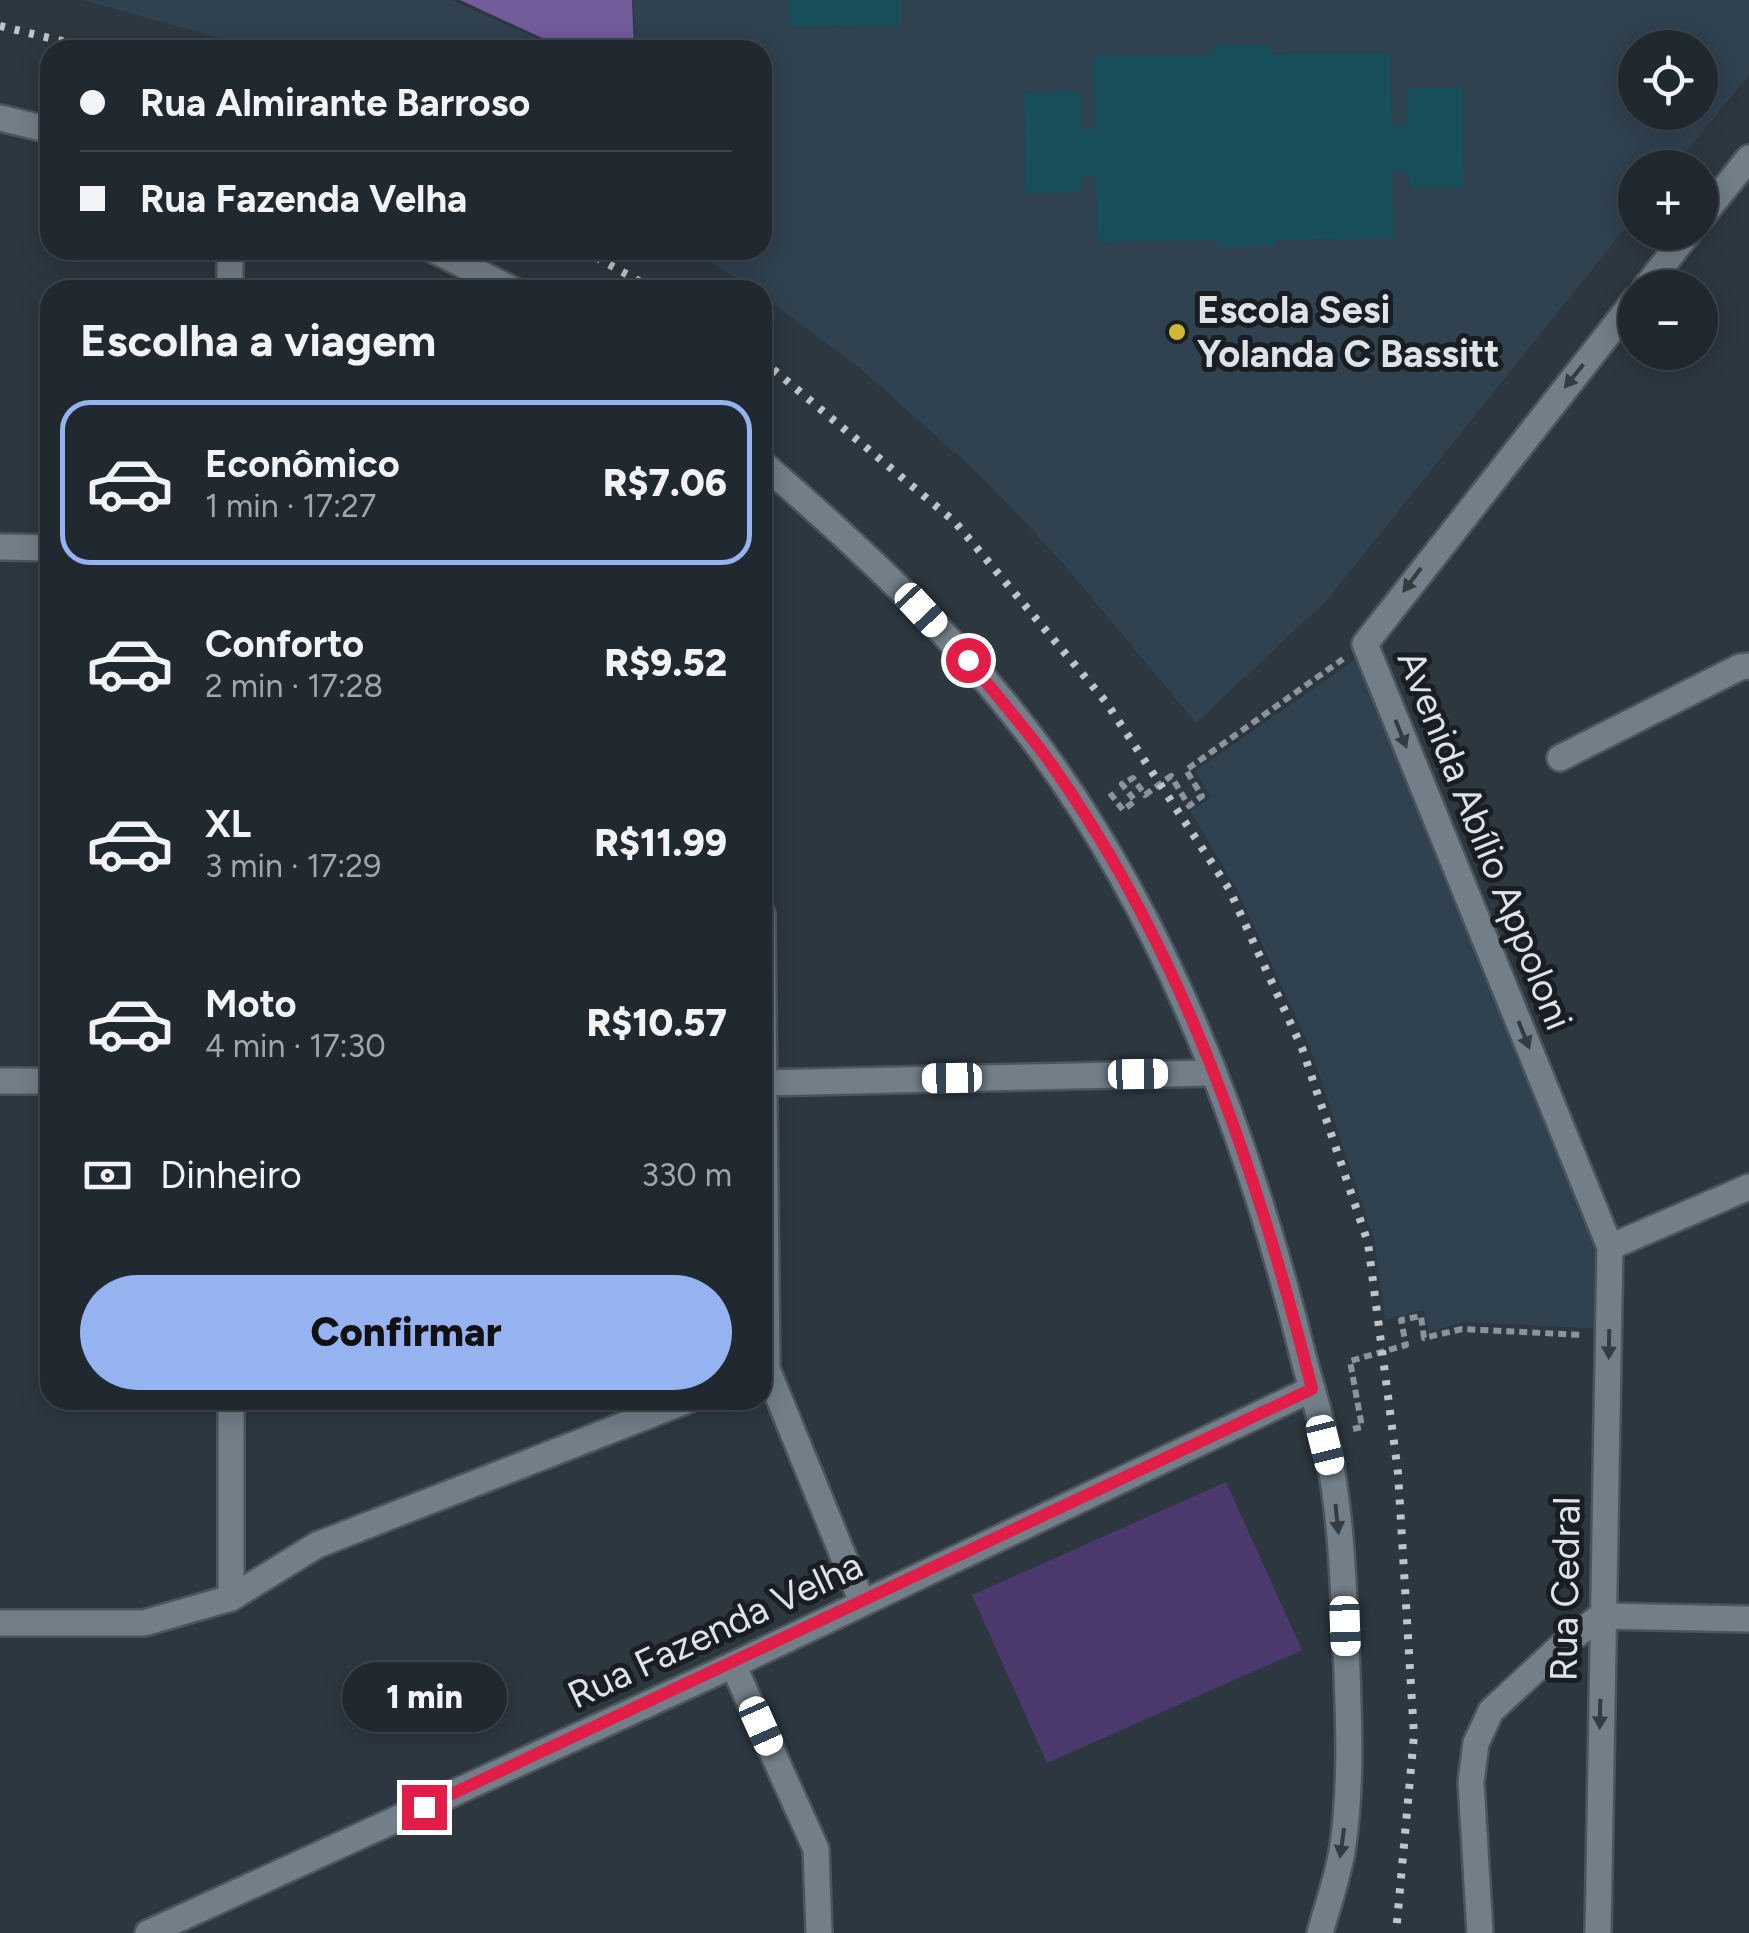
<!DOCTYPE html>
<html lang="pt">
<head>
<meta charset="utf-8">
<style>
	:root { --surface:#212930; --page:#293138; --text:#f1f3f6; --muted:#a2a6ab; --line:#3e454c; --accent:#95b2f1 }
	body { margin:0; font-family:Figtree,sans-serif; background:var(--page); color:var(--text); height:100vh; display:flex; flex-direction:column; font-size:38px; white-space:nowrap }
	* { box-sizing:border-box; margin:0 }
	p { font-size:32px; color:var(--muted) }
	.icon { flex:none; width:55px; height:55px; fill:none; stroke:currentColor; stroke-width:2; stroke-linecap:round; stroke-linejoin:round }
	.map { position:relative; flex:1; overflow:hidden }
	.drawer { position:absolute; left:40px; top:280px; width:732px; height:1130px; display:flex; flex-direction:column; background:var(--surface); border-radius:30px; box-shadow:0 5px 25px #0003,0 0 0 2px var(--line) }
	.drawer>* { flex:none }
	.top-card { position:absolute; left:40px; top:40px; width:732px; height:220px; border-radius:30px; box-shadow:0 5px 25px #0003,0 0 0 2px var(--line); display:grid; align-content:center; height:220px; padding:0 40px; background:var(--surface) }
	.buttons { position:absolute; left:1618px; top:30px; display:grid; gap:20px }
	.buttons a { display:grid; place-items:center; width:100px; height:100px; border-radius:50%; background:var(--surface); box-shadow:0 5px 25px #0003,0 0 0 2px var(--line); font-size:50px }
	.end { position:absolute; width:45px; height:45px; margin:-22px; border:12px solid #e11d48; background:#fff; box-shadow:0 0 0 5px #fff }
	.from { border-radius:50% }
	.bubble { position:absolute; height:70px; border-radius:35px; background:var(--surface); box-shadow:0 5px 25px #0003,0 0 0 2px var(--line); font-size:32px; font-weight:800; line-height:70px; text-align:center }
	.car { position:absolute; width:30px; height:60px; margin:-30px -15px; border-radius:12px; box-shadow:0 0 8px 2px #0007; background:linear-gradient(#fff 24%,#345 0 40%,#fff 0 76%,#345 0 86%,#fff 0) }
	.top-card b { display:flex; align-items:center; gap:35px; height:95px; font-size:38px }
	.top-card b+b { border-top:2px solid var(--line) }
	.top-card i { width:25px; height:25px; background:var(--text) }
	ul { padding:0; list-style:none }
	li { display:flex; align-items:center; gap:30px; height:165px; margin:0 20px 15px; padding:0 20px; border:5px solid transparent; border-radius:30px }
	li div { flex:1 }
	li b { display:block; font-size:38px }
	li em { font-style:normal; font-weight:800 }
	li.active { border-color:var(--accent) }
	li>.icon { width:90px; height:90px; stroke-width:1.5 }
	h2 { padding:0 40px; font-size:45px; line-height:120px }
	.pay { display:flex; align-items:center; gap:25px; height:110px; padding:0 40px; font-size:38px }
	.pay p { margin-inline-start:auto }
	.action { display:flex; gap:20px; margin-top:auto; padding:20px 40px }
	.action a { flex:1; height:115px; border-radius:60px; background:var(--accent); color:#111; font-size:40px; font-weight:800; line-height:115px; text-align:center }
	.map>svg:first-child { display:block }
	.built { fill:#30414f; fill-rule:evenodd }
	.green { fill:#4c396d }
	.forest { fill:#725c9a }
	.building { fill:#184f5a }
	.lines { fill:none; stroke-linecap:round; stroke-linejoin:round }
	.minor-casing { stroke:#4c555d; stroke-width:30 }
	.path { stroke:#8b949c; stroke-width:6; stroke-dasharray:8 5; stroke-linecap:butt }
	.minor { stroke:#727e88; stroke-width:25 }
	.rail { stroke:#bdc4cb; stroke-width:8; stroke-dasharray:5 10; stroke-linecap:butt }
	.oneway { fill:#343b41 }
	.route { stroke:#e11d48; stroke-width:12 }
	.poi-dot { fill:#d0b836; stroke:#191e22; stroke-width:4 }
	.labels { text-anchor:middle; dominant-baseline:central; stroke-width:10; stroke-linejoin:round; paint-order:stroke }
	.poi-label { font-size:38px; font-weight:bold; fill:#dce3e9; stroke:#191e22; text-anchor:start }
	.street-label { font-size:38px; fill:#dce3e9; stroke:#191e22 }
</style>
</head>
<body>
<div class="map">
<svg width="1749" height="1933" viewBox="0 0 1749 1933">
	<rect width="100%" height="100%" fill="#2c3740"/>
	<g class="built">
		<path d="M82,0H452L564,50H263Z"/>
		<path d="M633,0H1749V75L1674,167L1635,168V216L1327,600L1196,723L1061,561L984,479L861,369L763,296L762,290H755L692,250H762V50H635ZM1635,48H1700V112H1635Z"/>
		<path d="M1362,655L1605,1248L1603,1329L1464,1322L1429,1332L1423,1310L1385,1320L1374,1240L1310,1047L1236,888L1190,811L1211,798L1195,771Z"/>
	</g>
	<path class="green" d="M1226,1482L1302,1650L1047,1763L972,1595Z"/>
	<path class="forest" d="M460,0H632L634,50H568Z"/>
	<g class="building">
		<path d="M789,0H901V25L790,27Z"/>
		<path d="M1214,45H1272V54L1390,53L1392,125H1407V88H1462L1464,188H1410L1409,172H1393L1394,238L1276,240V246L1218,247V240L1097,242L1096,177H1081V192L1025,193L1024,93L1080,91L1081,130L1095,129L1093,56L1214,55Z"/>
	</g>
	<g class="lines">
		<g class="minor-casing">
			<g id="minor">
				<path d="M0,118L50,130"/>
				<path d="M1700,219L1749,158"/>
				<path d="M230,250V290"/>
				<path d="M434,250L513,290"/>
				<path d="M1645,288L1689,232"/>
				<path d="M762,463C865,552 964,644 1044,754C1173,932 1252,1149 1304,1360C1314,1397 1326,1435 1332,1473C1343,1538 1344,1605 1347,1671C1349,1728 1351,1788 1343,1845C1339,1874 1328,1904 1320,1933"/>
				<path d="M0,547L50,548"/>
				<path d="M1560,758L1740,667L1749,666"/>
				<path d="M762,914L767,1369L862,1602"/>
				<path d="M0,1081H50"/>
				<path d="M762,1083L1212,1073"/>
				<path d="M1610,1247L1749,1187"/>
				<path d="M231,1400V1598"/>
				<path d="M0,1623H144L231,1598L317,1545L688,1400"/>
				<path d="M733,1665L816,1849L819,1933"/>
				<path d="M148,1933L733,1665L1312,1389"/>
				<path d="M1480,1933L1471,1782L1476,1743L1491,1711L1559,1648L1601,1616L1749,1619"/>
				<path d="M1598,1933L1610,1247L1365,644L1635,300"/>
			</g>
		</g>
		<g class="path">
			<path d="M1110,793L1123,810L1135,801L1122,784L1133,778L1145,795L1171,776L1189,806L1202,796L1186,770L1343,659"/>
			<path d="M1353,1429L1362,1427L1350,1361L1406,1345L1401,1320L1421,1316L1424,1338L1462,1329L1583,1335"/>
		</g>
		<use href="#minor" class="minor"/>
		<g class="rail">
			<path d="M0,26L99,50"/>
			<path d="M583,250L655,290"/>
			<path d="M762,360L955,522L1106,702L1229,889L1302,1048L1368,1243L1398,1473L1414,1735L1396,1933"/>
		</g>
	</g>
	<defs><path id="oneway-solid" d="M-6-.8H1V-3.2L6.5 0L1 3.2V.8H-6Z" transform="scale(2.5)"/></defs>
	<g class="oneway">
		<use href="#oneway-solid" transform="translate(1574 376) rotate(129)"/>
		<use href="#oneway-solid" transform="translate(1412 580) rotate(127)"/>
		<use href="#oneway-solid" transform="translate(1401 734) rotate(68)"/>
		<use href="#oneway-solid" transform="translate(1524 1035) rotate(68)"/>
		<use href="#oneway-solid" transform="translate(1609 1344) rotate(91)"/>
		<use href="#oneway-solid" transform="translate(1337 1519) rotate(84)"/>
		<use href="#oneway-solid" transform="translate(1600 1714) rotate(91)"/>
		<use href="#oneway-solid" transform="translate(1342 1843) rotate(98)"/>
	</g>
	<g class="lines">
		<path class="route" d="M424,1807L1312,1389C1257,1168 1179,940 1044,754C1020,722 993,691 968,660"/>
	</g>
	<circle class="poi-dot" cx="1177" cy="332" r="10"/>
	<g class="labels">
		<g class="poi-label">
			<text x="1197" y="310">Escola Sesi<tspan x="1197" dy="44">Yolanda C Bassitt</tspan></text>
		</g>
		<g class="street-label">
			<text transform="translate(1485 840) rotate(68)">Avenida Abílio Appoloni</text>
			<text transform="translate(1565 1589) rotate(-89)">Rua Cedral</text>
			<text transform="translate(715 1630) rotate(-25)">Rua Fazenda Velha</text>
		</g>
	</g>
</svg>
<div class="buttons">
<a><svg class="icon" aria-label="locate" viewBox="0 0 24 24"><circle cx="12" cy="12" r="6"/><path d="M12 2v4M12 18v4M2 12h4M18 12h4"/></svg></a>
<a>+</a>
<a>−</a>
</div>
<i class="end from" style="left:968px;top:660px"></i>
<i class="end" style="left:424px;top:1807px"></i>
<div class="bubble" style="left:342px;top:1662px;width:165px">1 min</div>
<i class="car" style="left:921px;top:610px;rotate:137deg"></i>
<i class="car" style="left:1138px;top:1074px;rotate:89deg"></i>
<i class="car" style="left:952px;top:1078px;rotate:269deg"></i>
<i class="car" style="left:1325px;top:1445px;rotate:166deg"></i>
<i class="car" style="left:1345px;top:1626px;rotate:178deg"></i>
<i class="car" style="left:761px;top:1726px;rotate:156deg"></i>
<div class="top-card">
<b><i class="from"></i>Rua Almirante Barroso</b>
<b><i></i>Rua Fazenda Velha</b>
</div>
<section class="drawer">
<h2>Escolha a viagem</h2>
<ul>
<li class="active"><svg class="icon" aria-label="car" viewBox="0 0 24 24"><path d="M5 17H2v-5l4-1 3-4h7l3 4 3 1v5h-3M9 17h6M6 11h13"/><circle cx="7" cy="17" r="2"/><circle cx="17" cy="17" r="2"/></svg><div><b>Econômico</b><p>1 min · 17:27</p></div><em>R$7.06</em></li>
<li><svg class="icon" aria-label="car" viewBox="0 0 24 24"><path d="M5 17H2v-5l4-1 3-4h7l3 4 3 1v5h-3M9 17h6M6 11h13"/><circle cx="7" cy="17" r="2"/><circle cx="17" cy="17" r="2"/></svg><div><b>Conforto</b><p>2 min · 17:28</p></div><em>R$9.52</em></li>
<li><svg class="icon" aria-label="car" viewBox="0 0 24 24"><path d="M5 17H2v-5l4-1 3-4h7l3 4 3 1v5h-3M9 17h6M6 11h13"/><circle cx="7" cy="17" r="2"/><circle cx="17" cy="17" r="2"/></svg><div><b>XL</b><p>3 min · 17:29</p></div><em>R$11.99</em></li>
<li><svg class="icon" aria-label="car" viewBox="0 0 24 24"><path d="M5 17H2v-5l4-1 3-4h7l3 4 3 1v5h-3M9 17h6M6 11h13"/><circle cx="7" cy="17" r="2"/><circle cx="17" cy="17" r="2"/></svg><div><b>Moto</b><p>4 min · 17:30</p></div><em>R$10.57</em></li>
</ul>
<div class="pay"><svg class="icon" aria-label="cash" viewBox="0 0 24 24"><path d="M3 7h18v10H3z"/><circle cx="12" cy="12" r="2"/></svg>Dinheiro<p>330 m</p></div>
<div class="action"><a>Confirmar</a></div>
</section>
</div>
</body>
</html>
